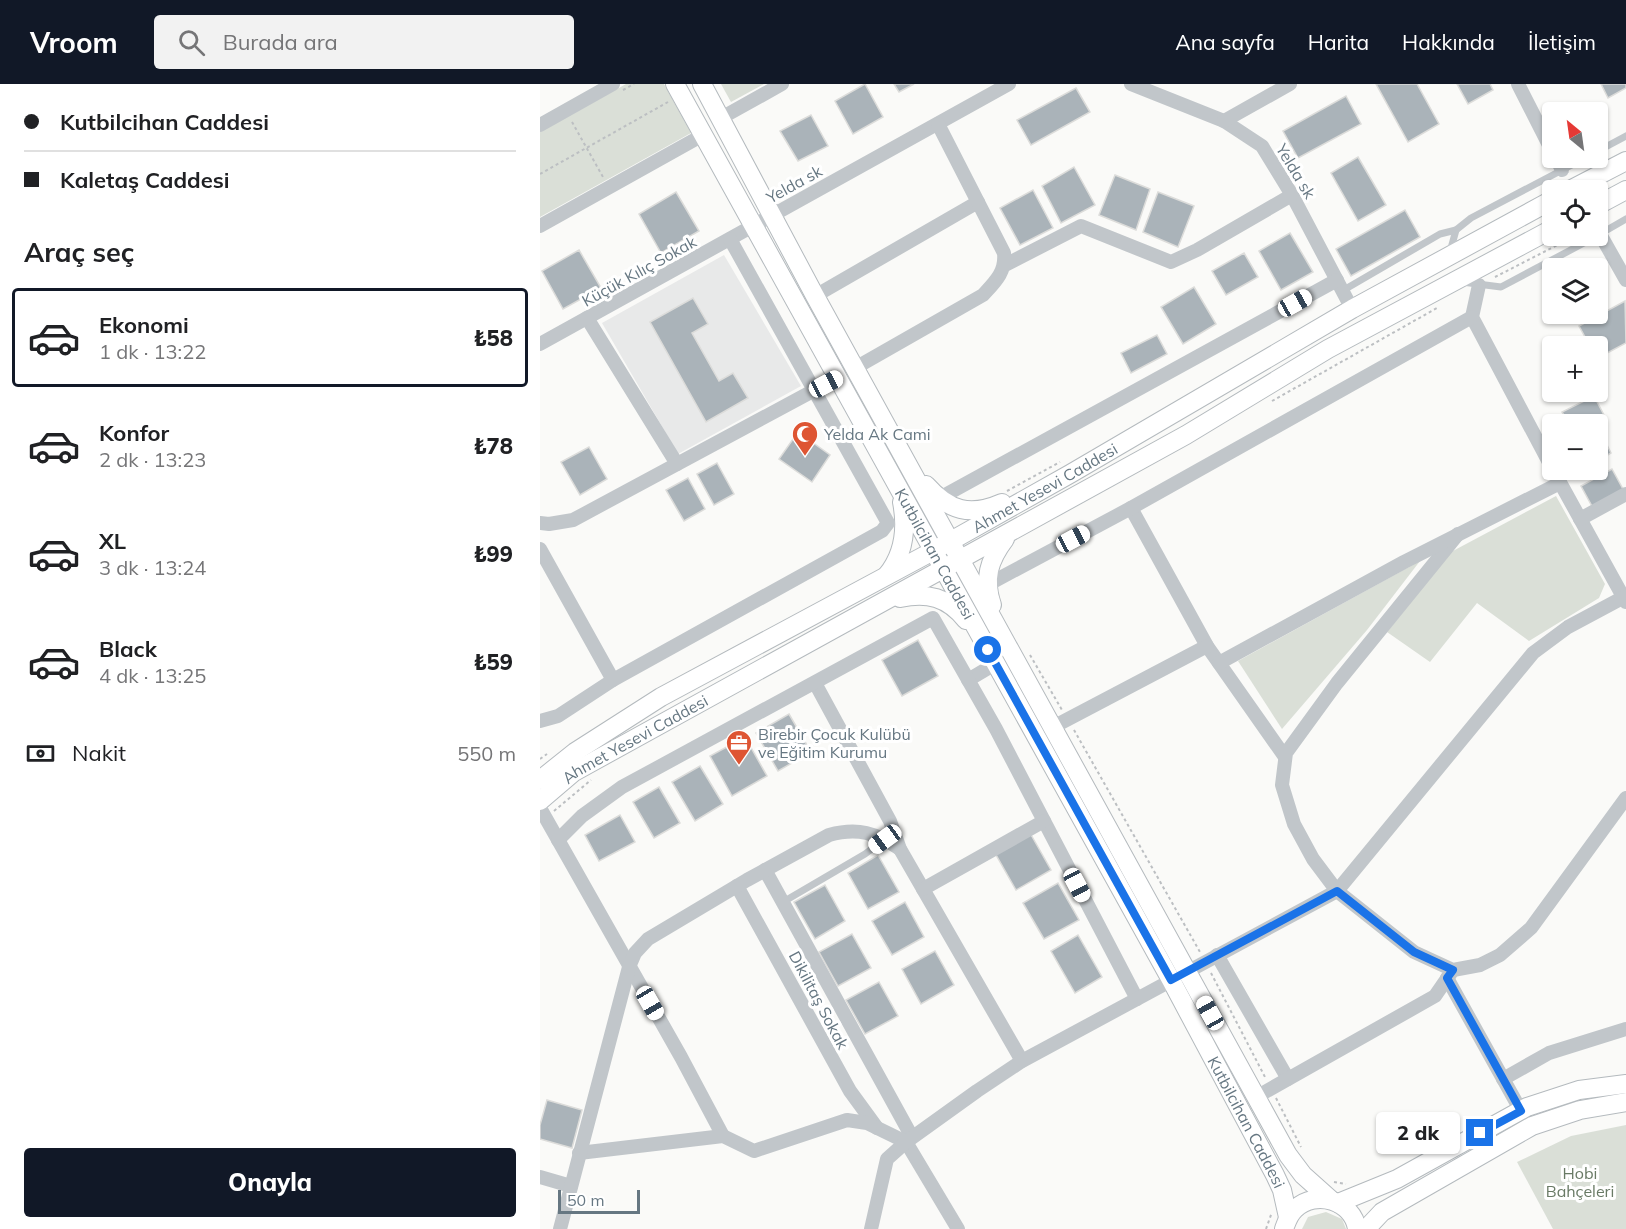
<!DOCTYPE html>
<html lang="tr">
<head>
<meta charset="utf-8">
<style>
	:root { --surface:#fff; --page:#f2f2f2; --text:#202124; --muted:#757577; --line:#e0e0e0; --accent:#111827 }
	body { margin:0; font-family:Mulish,sans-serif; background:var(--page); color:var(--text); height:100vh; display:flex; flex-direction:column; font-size:22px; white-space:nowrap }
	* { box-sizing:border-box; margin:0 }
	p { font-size:20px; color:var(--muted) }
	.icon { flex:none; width:33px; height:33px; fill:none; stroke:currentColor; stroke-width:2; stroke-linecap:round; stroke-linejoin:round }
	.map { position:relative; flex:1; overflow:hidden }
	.drawer { display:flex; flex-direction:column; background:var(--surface); width:540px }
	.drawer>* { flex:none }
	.hud { display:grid; align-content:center; height:132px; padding:0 24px; background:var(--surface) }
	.needle { width:39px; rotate:331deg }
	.fabs { position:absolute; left:1002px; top:18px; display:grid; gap:12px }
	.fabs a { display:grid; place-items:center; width:66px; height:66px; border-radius:6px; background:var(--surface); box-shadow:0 2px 4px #0004; font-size:30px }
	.scale { position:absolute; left:18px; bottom:15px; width:82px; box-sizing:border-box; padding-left:6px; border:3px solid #667782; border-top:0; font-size:16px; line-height:21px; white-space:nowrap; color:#667782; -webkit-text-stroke:4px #fff; paint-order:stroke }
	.end { position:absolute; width:27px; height:27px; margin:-14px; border:8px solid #1a73e8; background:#fff; box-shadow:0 0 0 3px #fff }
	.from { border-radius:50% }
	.bubble { position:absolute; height:42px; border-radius:6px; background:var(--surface); box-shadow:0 2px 4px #0004; font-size:20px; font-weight:800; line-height:42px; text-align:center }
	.car { position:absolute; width:18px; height:36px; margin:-18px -9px; border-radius:8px; box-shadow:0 0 4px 2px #0007; background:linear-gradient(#fff 24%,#345 0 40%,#fff 0 76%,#345 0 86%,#fff 0) }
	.hud b { display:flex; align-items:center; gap:21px; height:57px; font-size:22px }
	.hud b+b { border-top:2px solid var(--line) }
	.hud i { width:15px; height:15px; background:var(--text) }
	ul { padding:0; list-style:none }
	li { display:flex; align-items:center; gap:18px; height:99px; margin:0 12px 9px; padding:0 12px; border:3px solid transparent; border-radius:6px }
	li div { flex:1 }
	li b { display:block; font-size:22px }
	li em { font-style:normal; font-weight:800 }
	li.on { border-color:var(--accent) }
	li>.icon { width:54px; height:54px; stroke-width:1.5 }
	h2 { padding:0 24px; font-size:27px; line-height:72px }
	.pay { display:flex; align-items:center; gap:15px; height:66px; padding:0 24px; font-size:22px }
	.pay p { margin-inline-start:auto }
	.button { display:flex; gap:12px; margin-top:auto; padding:12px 24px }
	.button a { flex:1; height:69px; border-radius:6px; background:var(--accent); color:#fff; font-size:24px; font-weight:800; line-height:69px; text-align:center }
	header { display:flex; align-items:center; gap:36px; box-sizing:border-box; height:84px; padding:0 30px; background:var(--accent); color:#fff }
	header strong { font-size:28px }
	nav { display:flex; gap:33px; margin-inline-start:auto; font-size:21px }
	.search { width:420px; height:54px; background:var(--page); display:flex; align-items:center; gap:15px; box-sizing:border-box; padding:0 21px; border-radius:6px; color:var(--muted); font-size:22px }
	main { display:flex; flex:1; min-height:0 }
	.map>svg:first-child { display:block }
	.built { fill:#e8e9e9 }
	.green { fill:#dadfd7 }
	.building { fill:#aab3b9; stroke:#dcdcda; stroke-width:1.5 }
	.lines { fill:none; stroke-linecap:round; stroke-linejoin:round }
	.secondary-casing { stroke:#b4babe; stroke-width:20 }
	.path { stroke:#bcbfc2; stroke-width:2; stroke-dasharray:3 3; stroke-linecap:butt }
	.lane { stroke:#c1c6ca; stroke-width:7 }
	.street { stroke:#c1c6ca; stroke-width:14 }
	.secondary { stroke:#fff; stroke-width:18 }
	.route { stroke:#1a73e8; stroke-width:8 }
	.labels { text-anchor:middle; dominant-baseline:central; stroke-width:6; stroke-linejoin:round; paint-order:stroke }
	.street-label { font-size:16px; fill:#667782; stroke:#fff }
	.poi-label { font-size:16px; fill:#667782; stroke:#fff; text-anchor:start }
	.park-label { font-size:16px; fill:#697a65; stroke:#fff }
</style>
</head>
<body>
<header>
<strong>Vroom</strong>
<div class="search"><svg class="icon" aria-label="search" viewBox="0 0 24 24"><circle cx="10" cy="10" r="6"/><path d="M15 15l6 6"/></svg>Burada ara</div>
<nav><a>Ana sayfa</a><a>Harita</a><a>Hakkında</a><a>İletişim</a></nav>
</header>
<main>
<section class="drawer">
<div class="hud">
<b><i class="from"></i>Kutbilcihan Caddesi</b>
<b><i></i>Kaletaş Caddesi</b>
</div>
<h2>Araç seç</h2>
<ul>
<li class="on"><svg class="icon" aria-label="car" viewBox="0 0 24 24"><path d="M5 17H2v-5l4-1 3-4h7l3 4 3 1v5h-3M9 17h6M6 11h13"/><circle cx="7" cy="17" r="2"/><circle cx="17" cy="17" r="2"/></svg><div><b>Ekonomi</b><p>1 dk · 13:22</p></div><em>₺58</em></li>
<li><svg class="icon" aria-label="car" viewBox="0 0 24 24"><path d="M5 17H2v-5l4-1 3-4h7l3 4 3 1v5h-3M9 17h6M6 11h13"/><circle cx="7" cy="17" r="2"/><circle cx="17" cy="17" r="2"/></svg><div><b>Konfor</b><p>2 dk · 13:23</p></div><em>₺78</em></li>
<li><svg class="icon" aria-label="car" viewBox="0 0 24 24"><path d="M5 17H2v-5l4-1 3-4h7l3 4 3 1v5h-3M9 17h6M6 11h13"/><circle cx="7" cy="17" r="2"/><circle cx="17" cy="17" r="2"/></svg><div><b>XL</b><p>3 dk · 13:24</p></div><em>₺99</em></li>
<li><svg class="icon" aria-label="car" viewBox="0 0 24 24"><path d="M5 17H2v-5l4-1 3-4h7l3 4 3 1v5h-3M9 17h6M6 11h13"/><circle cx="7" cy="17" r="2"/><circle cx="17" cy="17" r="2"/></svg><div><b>Black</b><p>4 dk · 13:25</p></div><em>₺59</em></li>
</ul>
<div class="pay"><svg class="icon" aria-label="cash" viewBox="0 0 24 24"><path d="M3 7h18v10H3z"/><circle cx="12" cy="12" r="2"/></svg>Nakit<p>550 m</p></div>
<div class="button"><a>Onayla</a></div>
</section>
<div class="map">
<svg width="1086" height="1145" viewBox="0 0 1086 1145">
	<rect width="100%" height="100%" fill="#fafaf8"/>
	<path class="built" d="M184,171L261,302L138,370L62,239Z"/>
	<g class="green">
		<path d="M86,0H124L151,49L0,133V48Z"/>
		<path d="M181,0H224L191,18Z"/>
		<path d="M1016,412L1065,500L1059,514L989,557L937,519L890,578L847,548L911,468Z"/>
		<path d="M880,477L827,546L742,645L698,577Z"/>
		<path d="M1086,1041V1145H1013L977,1078L1031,1052Z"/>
		<path d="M786,1128L802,1135L806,1145H762L768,1133Z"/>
	</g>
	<g class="building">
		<path d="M325,0L343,33L313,50L295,17Z"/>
		<path d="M354,0H374L359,8Z"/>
		<path d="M836,0H877L899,40L868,58Z"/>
		<path d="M917,0H950L953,6L928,20Z"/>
		<path d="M1061,0H1086V4L1068,14Z"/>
		<path d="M536,4L550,28L491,61L477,36Z"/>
		<path d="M806,12L821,40L758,74L743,47Z"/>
		<path d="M271,31L288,62L258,77L240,47Z"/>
		<path d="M818,73L846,121L818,137L791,89Z"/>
		<path d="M534,83L555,121L521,139L502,102Z"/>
		<path d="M575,91L610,105L596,146L559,131Z"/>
		<path d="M493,106L513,144L480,161L460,124Z"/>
		<path d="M136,108L159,147L121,169L99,130Z"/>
		<path d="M618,108L654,122L638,163L603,148Z"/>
		<path d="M865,126L880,153L811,192L796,165Z"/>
		<path d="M750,149L773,188L741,206L719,167Z"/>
		<path d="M39,166L61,204L23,225L2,187Z"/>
		<path d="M704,169L718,193L686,211L672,187Z"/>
		<path d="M654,203L676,240L643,260L621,223Z"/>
		<path d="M153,214L168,240L152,249L179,297L193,289L208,314L166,338L110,238Z"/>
		<path d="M1085,217L1086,259L1058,274V262H1050L1039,242Z"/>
		<path d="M617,251L627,270L591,289L581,269Z"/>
		<path d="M1054,312L1065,333L1050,340H1029L1022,328Z"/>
		<path d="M258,348L290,371L272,398L239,375Z"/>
		<path d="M1061,349L1071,369L1058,377V351Z"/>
		<path d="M49,363L67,395L40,411L21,378Z"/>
		<path d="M177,379L194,410L174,421L157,390Z"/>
		<path d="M1072,385L1084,407L1053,424L1041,402Z"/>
		<path d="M148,394L165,425L144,437L126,406Z"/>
		<path d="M378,556L398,592L362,612L342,576Z"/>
		<path d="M249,630L271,668L238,687L216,649Z"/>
		<path d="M205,653L227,692L192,712L170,672Z"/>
		<path d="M160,682L183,720L155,737L132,698Z"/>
		<path d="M119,703L140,739L114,754L93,718Z"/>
		<path d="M80,731L95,758L59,777L45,751Z"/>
		<path d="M490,749L511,786L476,806L455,769Z"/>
		<path d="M338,771L359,808L328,825L308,789Z"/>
		<path d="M518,799L539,836L504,855L483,819Z"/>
		<path d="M285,801L305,837L275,855L254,818Z"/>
		<path d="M365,818L384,853L352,871L332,837Z"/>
		<path d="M312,850L331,884L298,902L279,868Z"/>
		<path d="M538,851L562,893L535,909L511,867Z"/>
		<path d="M395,867L414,901L381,920L362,885Z"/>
		<path d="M339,898L358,932L325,950L306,916Z"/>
		<path d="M7,1016L42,1026L32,1064L0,1055V1041Z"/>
	</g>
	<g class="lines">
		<g class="secondary-casing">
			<g id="secondary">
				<path id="s1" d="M135,0L631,896L735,1091L742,1106L748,1133"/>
				<path d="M162,0L275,212L748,1071L763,1091L791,1116"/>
				<path d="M1030,106L1086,77"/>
				<path d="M1058,121L1086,106"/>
				<path d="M386,401C409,427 430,433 462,419"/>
				<path d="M347,491C364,470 367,444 362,418"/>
				<path d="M360,514C387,508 408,513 426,536"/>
				<path d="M452,521C443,495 449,476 465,455"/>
				<path id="s2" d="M0,696L35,668L121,613L393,467L530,390L812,225L1012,116"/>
				<path id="s3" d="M0,717L34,688L646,351L788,265L1012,145"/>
				<path d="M798,1119L857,1095L987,1023L1039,1006L1086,1000"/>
				<path d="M744,1145C747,1137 749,1130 755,1125C776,1105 813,1117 817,1145"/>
				<path d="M826,1145L842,1128L992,1042L1040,1026L1086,1018"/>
			</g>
		</g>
		<g class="path">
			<path d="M83,6L94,0"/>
			<path d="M32,38L63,93"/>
			<path d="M0,90L128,18"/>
			<path d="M955,193L1035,152"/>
			<path d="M732,317L897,224"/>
			<path d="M467,407L520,378"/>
			<path d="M490,571L522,626"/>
			<path d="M534,646L660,868"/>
			<path d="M0,675L7,670"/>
			<path d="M14,727L51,696"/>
			<path d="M671,889L725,993"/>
			<path d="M736,1014L761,1063"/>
			<path d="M794,1098L806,1100"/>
			<path d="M726,1145L732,1128"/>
		</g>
		<g class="lane">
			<path d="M1058,67L1086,52"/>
			<path d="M1060,150L1086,135"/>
			<path d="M910,168L916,146L931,134L1045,74"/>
			<path d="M922,198L961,203L1057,152"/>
			<path d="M802,207L900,150L916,146"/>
			<path d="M243,818L325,770L345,755"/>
		</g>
		<g class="street">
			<path d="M591,0L684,37L722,62L752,111L812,225"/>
			<path d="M978,0L1012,67"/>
			<path d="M181,34L242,0"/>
			<path d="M684,37L750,0"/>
			<path d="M0,41L73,0"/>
			<path d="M1016,74L1022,86"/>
			<path d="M0,142L163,51"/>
			<path d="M1060,150L1086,196"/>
			<path d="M465,181L541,142L631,178L657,166L752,111"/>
			<path d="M939,201L932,233L1012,384"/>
			<path d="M275,212L438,118"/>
			<path d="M47,234L137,380"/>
			<path d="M0,260L469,0"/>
			<path d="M315,284L443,211C455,198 466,188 464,169L398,40"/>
			<path d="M1017,393L1086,518"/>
			<path d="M398,415L797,196"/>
			<path d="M591,424L667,562L745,673"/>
			<path d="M1040,435L1086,410"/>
			<path d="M0,439L9,440L33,436L297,294"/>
			<path d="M918,450L797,599L746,669L742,701L754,740L773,775L797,807L874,868L913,886L940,881L960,871L991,844L1086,714"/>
			<path d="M0,465L73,596"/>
			<path d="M447,501L591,424L932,233"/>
			<path d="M679,579L864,478L1020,399"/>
			<path d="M428,596L455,580"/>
			<path d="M275,599L350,737L360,765L482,977"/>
			<path d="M0,637L18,632L73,596L342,447L348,439L190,155"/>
			<path d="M513,643L667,562"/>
			<path d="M0,724L141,973L183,1052"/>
			<path d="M18,756L42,732L82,703L393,534L456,645L597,915"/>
			<path d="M225,786L372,1053"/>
			<path d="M197,802L310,1007L337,1044"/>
			<path d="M383,805L504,737"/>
			<path d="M677,871L748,995"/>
			<path d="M907,894L981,1027"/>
			<path d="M963,995L1009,969L1086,945"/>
			<path d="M716,1013L895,912L913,886"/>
			<path d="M366,1058L418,1145"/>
			<path d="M39,1069L183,1052L214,1067L307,1036L327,1039L366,1058"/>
			<path d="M0,1093L31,1102"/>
			<path d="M20,1145L89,883L95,869L108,855L207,796L289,751C318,743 336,749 360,765"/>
			<path d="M331,1145L347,1075L366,1058L437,1007L482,977L797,807L993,569L1028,543L1086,512"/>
		</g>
		<use href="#secondary" class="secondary"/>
	</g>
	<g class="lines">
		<path class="route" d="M448,566L631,896L797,807L874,868L913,886L907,894L981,1027L940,1049"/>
	</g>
	<defs>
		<g id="mosque-pin" transform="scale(1.35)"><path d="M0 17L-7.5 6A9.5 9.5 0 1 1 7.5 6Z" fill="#de5533" stroke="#fff"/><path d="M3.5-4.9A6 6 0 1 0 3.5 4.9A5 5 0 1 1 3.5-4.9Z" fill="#fff"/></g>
		<g id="office-pin" transform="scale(1.35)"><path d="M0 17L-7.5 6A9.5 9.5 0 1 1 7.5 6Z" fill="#de5533" stroke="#fff"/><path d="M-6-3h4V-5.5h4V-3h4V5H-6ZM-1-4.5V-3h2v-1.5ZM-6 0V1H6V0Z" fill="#fff"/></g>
	</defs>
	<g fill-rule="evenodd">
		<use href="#mosque-pin" x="265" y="350"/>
		<use href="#office-pin" x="199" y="659"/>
	</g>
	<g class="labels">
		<g class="street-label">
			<text transform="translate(756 87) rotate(59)">Yelda sk</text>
			<text transform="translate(254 100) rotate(-29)">Yelda sk</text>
			<text transform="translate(99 187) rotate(-29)">Küçük Kılıç Sokak</text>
			<text stroke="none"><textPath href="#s2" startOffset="584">Ahmet Yesevi Caddesi</textPath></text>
			<text stroke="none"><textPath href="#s1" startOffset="537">Kutbilcihan Caddesi</textPath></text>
			<text stroke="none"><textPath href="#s3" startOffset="114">Ahmet Yesevi Caddesi</textPath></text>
			<text transform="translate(279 916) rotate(62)">Dikilitaş Sokak</text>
			<text stroke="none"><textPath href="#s1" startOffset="1185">Kutbilcihan Caddesi</textPath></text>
		</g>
		<g class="poi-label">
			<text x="284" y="350">Yelda Ak Cami</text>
			<text x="218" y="650">Birebir Çocuk Kulübü<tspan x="218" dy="18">ve Eğitim Kurumu</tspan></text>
		</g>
		<g class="park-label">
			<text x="1040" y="1089">Hobi<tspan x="1040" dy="18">Bahçeleri</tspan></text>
		</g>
	</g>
</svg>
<div class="fabs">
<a><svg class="needle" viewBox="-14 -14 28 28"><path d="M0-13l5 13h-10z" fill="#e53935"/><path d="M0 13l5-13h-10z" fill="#757577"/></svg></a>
<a><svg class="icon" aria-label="locate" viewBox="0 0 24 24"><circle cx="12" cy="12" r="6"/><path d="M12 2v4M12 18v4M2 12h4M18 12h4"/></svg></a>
<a><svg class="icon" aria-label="layers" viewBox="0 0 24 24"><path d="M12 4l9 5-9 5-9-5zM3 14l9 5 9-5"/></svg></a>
<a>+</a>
<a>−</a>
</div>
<div class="scale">50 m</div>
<i class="end from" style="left:448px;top:566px"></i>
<i class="end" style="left:940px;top:1049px"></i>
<div class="bubble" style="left:836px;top:1028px;width:84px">2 dk</div>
<i class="car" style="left:755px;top:219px;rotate:61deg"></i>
<i class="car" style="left:286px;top:300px;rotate:62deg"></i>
<i class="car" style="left:533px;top:455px;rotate:62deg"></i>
<i class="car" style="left:345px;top:755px;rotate:234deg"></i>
<i class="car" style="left:537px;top:801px;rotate:152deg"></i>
<i class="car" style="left:110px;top:919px;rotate:150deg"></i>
<i class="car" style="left:670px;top:929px;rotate:331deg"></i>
</div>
</main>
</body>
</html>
